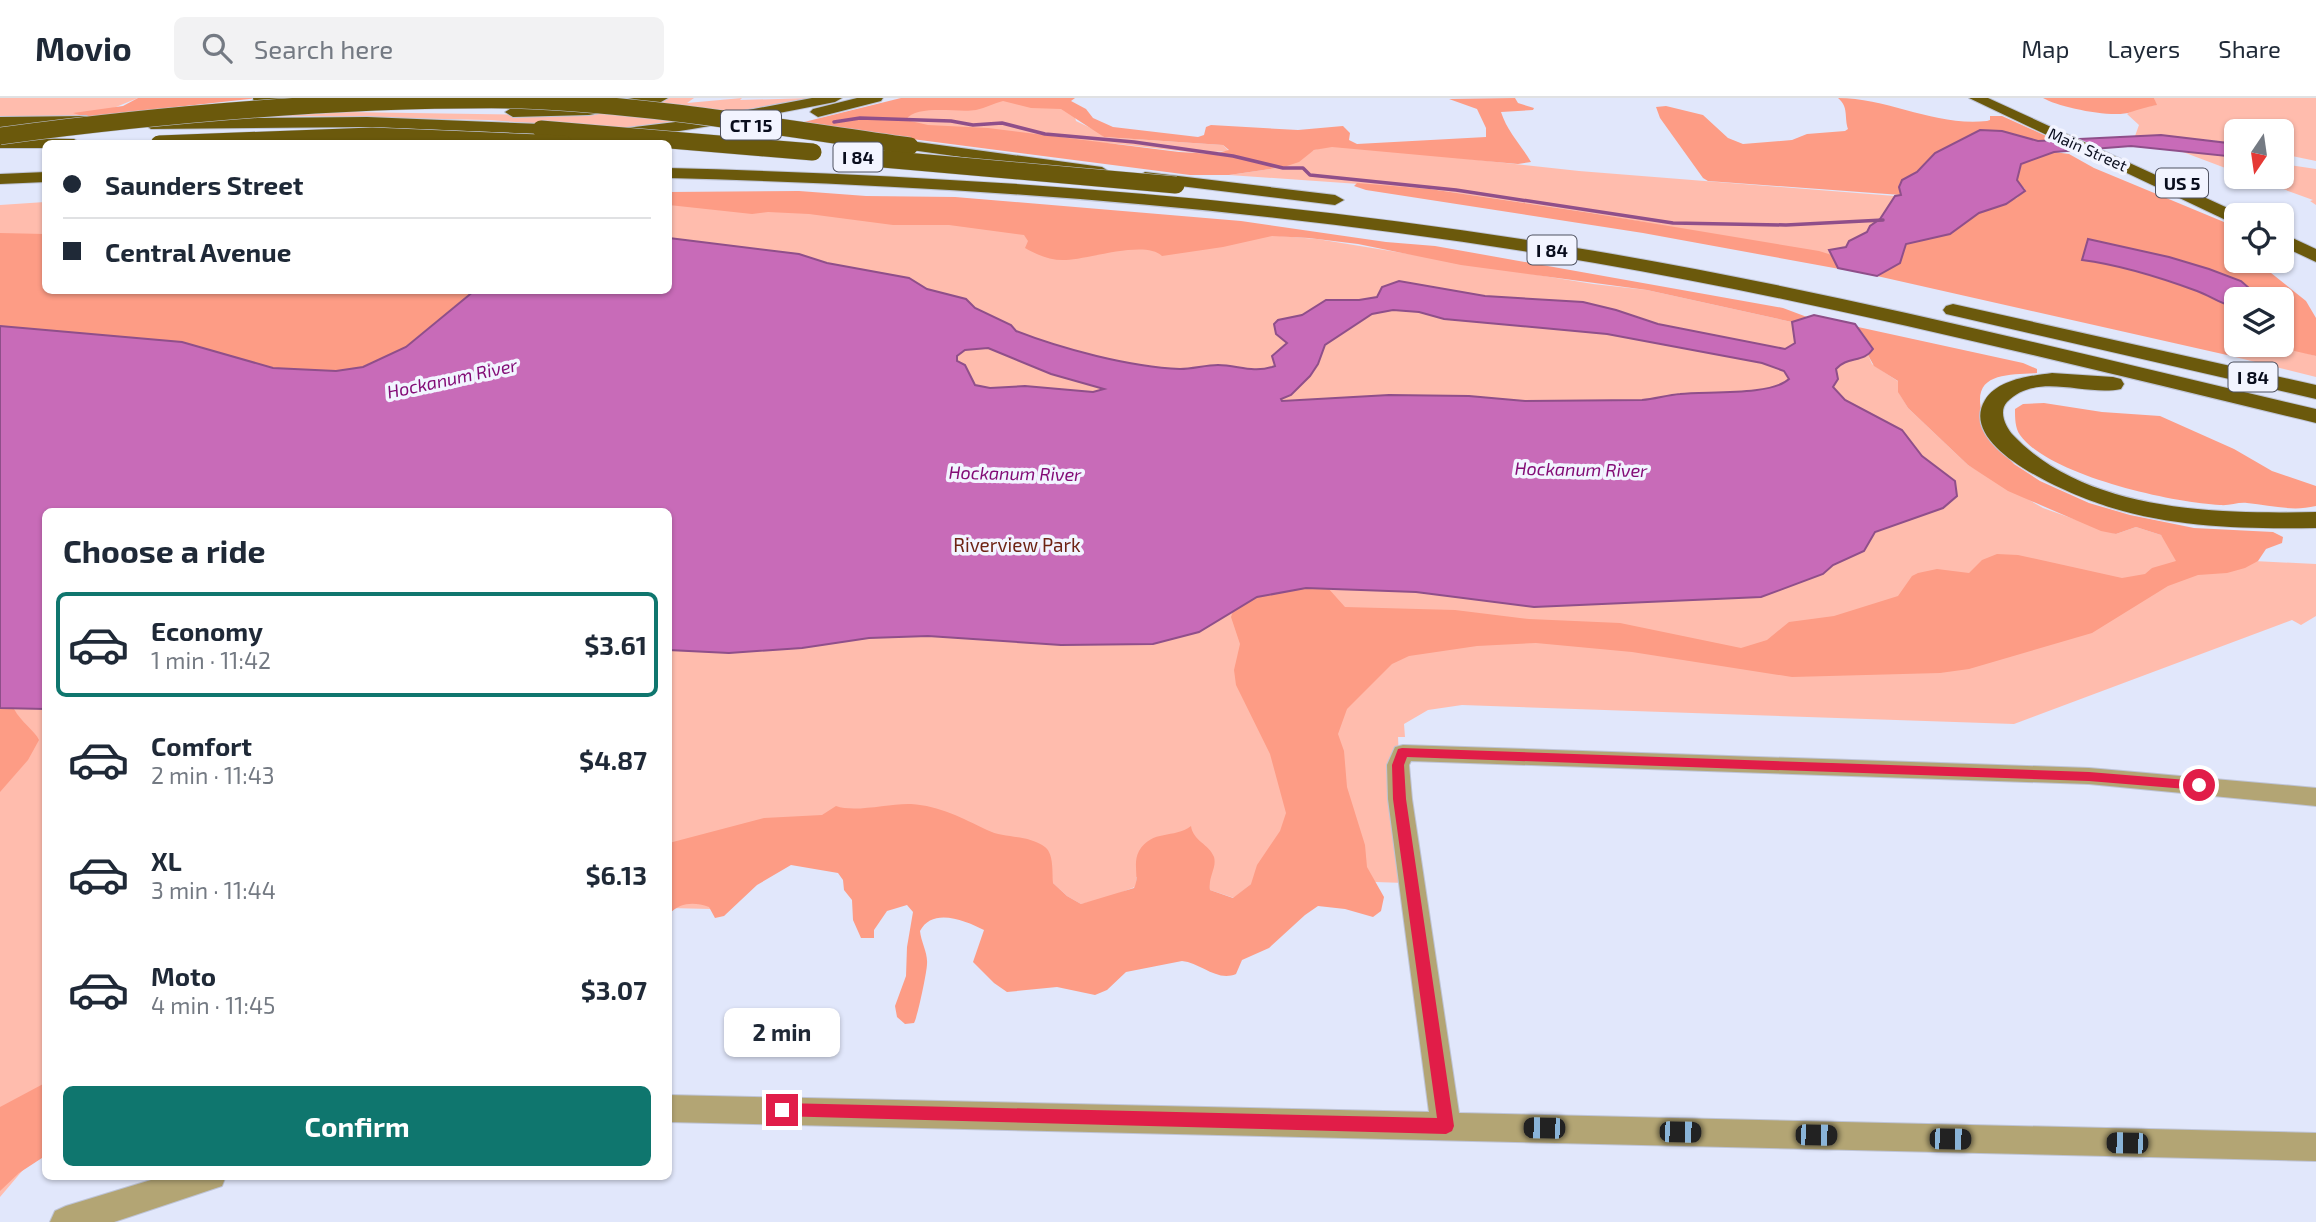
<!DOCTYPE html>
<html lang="en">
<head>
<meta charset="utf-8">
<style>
	:root { --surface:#fff; --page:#f2f2f3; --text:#1f2937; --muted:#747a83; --line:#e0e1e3; --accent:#0f766e }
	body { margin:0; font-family:"Exo 2",sans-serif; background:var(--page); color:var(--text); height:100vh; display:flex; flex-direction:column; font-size:26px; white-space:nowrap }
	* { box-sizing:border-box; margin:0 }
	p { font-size:23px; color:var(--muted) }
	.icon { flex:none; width:38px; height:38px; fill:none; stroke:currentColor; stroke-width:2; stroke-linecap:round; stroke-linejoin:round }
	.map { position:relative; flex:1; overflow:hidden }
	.panel { position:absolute; left:42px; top:410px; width:630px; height:672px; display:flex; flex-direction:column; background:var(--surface); border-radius:10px; box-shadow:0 2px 5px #0004 }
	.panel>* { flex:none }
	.banner { position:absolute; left:42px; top:42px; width:630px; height:154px; border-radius:10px; box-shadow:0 2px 5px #0004; display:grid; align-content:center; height:154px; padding:0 21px; background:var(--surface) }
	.needle { width:46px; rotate:193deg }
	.tools { position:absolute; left:2224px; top:21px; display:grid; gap:14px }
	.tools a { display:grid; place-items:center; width:70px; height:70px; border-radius:10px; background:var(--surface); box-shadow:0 2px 5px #0004; font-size:35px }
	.end { position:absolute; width:32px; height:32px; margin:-16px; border:9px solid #e11d48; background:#fff; box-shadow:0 0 0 4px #fff }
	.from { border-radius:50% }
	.bubble { position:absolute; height:49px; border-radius:10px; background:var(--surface); box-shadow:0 2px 5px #0004; font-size:23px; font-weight:700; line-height:49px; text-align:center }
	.car { position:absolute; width:21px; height:42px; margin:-21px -10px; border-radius:9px; box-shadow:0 0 5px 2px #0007; background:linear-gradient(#222 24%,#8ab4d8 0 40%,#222 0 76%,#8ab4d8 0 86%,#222 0) }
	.banner b { display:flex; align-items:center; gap:24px; height:66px; font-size:26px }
	.banner b+b { border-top:2px solid var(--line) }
	.banner i { width:18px; height:18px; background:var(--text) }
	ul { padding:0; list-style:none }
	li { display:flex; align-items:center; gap:21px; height:105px; margin:0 14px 10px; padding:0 7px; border:4px solid transparent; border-radius:10px }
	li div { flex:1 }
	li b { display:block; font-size:26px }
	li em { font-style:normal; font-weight:700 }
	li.active { border-color:var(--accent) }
	li>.icon { width:63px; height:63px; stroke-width:1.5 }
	h2 { padding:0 21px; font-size:32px; line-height:84px }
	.button { display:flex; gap:14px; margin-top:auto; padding:14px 21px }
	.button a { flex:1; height:80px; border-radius:10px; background:var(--accent); color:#fff; font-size:28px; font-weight:700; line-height:80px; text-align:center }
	header { display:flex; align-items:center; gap:42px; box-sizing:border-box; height:98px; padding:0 35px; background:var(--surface); border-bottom:2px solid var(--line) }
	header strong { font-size:33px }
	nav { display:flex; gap:38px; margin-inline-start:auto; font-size:24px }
	.search { width:490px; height:63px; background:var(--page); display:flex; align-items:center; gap:18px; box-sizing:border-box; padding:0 24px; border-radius:10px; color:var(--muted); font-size:26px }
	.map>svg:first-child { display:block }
	.green { fill:#ffbcad }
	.forest { fill:#fd9c85; fill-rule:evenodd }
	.water { fill:#c86bb8; stroke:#8f4f8a; stroke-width:2; fill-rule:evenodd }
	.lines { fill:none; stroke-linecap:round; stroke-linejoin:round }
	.stream { stroke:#8f4f8a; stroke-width:3.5 }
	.minor-casing { stroke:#bec4d7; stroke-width:2 }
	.highway-casing { stroke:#bec4d7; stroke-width:2 }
	.minor { fill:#b3a574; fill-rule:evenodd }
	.highway { fill:#6b590c; fill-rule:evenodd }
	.highway-bridge-casing { stroke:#bec4d7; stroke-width:18; stroke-linecap:butt }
	.highway-bridge { stroke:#6b590c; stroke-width:17 }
	.route { fill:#e11d48 }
	.labels { text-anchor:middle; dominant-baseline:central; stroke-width:7; stroke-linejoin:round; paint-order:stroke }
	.far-street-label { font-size:16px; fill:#090d1d; stroke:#f2f4ff }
	.shield { fill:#f2f4ff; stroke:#4f5261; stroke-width:2 }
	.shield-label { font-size:18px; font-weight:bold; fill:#090d1d }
	.far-water-label { font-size:18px; font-style:italic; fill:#830c76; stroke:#f2f4ff }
	.park-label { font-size:19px; fill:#6e2314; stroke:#f2f4ff }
</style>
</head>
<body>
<header>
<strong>Movio</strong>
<div class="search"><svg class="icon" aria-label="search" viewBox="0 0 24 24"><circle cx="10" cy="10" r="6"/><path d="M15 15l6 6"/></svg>Search here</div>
<nav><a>Map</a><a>Layers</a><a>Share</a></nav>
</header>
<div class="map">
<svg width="2316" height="1124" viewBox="0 0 2316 1124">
	<rect width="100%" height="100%" fill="#e1e7fb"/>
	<g class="green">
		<path d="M0,0H138L89,20L0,21Z"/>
		<path d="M670,0H694L687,5L742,0L740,2L811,0L717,19L632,8Z"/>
		<path d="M973,0H1070L1076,23L1097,33L1104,39L1223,47L1229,53L1197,55L1118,46L819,28Z"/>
		<path d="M2154,0H2316V63L2282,56V33H2236V46L2210,42L2135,38L2139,27L2127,16L2137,10L2156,7Z"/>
		<path d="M345,14L537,17L596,14L698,22L628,32L488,22L309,18L200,20Z"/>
		<path d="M1325,49H1362L1579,73L1895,98L1880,121L1870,128L1867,134L1850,143L1846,149L1830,152L1832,157L1591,115L1430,91L1229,77L1284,69L1314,52Z"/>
		<path d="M2175,51L2236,59V74Z"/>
		<path d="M2282,66L2316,71V107L2310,103L2313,102L2250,79H2282Z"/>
		<path d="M669,94L741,95L1317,141L1593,186L1647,192L1792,224V227L1852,261L1868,257L1872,266L1899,284V295L1908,310L1968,367L2043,410L2116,436L2136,429L2161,437L2169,447L2234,462L2316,466V518L2301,527L2292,522L2014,626L1462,607L1428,612L1404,626L1405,639H1398L1405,785L1346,783L1251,786L1234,800L1210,792L1208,780L1136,779V788C1131,792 1090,805 1081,806L1067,798L1053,785L735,743L711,811L669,810L668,413H46L45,1046L0,1099V107L45,104L46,192H668Z"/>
		<path d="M2233,245L2282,248L2316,258V279L2227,257L2230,255L2227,247Z"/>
	</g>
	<g class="forest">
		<path d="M138,0H258L86,19L73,15L123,8Z"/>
		<path d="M901,0H1075L1071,3L1086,11L1093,20L1113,29L1198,39L1204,37L1206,29L1211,27L1298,32L1343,28L1350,35L1349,42L1357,46L1486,39V30L1477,11L1449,1L1515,0L1518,5L1534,10L1533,12L1501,14C1507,33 1521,47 1531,64L1518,66L1332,49L1314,52L1299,64L1284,69L1229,77H1190L796,26ZM1003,3L1031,10L1061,11L1104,39L1223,47L1229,52L1214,56L1179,54L988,30L928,27L906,22C916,6 958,15 976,12C986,10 994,5 1003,3Z"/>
		<path d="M1838,0C1889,0 1936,29 1987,23L1990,22V18H2002L2053,41L2038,43L2002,33L1980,32L1935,55L1917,74L1899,86L1901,97L1708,83L1703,80L1660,20L1656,9L1666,8L1703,17L1728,40L1743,46L1792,42L1807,36L1845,33L1848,31C1844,19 1849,9 1838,0Z"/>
		<path d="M2043,0H2154L2157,7C2147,9 2139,11 2131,14C2114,21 2058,9 2043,0Z"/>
		<path d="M2054,54L2069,56L2094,70L2236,129V163H2256L2306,203L2316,220V258L2269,247H2282V201H2236V245L2227,247L2231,256L2227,257L1877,178L1900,165L1906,146L1950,136L1979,115L2017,100L2025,91L2017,83L2021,66Z"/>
		<path d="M1357,85L1430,91L1591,115L1819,153L1832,157L1838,170L1845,172L1643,135L1366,92L1354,88Z"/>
		<path d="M799,93L866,98L955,99L1241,123L1386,144L1435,148L1783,210L1807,219L1792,224L1647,192L1461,167L1358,146L1309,140L1272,138L1223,149L1162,158C1145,142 1090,161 1066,162C1052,163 1037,157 1025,150L1028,143L1024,137L949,127H893L809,116L768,114L752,116L669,107V94Z"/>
		<path d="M0,135L45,136L46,192L474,193L406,249L363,269L336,273L273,270L182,244L0,228Z"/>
		<path d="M1858,229L2023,265L2037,271V275C2008,277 1971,274 1982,315L2005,356L2014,366L2040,383L2089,405L2130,417L2194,430L2273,434L2283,439L2282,445L2266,451L2258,463L2245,470L2227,475L2198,477L2168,488L2092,535L1969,571L1940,575L1792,579L1632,554L1536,545L1477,548L1409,558L1392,566L1347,611L1338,636L1344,653L1347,689L1365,747L1367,769L1384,799L1381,813L1373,819L1345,811L1318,808L1305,817L1269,850L1242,862L1236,876C1217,884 1201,865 1182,863L1126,874L1107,892L1095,897L1057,889L1007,894L994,885L973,864L984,832C965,822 932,809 920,833C921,844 928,855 927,866C927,874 917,921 914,925L905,926L897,919L895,908L906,878L907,849L913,814L907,807L887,813L874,832V840H861L853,822L852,802L844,792L843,782L838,775L791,767L757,787L724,818L715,820L709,809C694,804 681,804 669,816V745L764,720L822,717L836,708C855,715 890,705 911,706C940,708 962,720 987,732C1005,741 1028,736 1045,749C1054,756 1052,774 1053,785L1067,798L1081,806L1134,790C1140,780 1132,766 1139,753C1152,731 1174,741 1191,728C1193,743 1209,746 1214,759C1217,770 1208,778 1210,792L1233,800L1251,786L1257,767L1280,733L1286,715L1270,656L1236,587L1234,572L1240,546L1231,519L1233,513L1257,499L1306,490H1328L1345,509L1455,512L1529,521L1620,525L1741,550L1767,542L1789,524L1834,518L1898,498L1912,478L1918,475L1937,471L1969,475L1982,462L1997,456L2018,457L2122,480L2145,476L2152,470L2176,463L2161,437L2136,429L2116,436L2101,433L2008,393L1968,367L1908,310L1898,294V283L1874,268L1868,257L1873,250Z"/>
		<path d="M2044,305L2102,314L2160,318L2234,351L2272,373L2316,388V408C2291,414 2271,407 2247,405C2238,404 2229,408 2220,407C2172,405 2048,377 2020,337C2015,330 2015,320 2015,311L2023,306Z"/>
		<path d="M0,610L14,611C21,624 35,633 39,642L28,662L0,694Z"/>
		<path d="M45,985V1058L19,1075L0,1093V1009Z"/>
	</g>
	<g class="water">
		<path d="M1980,32L2002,33L2038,43L2161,37L2236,46V59L2131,48L2054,54L2021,66L2017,82L2025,93L2006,106L1979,115L1950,136L1906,146L1900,165L1877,178L1838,170L1829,152L1846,149L1849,143L1867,134L1870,128L1880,121L1895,98L1901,97L1899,89L1902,82L1917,74L1935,55Z"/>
		<path d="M669,140L799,156L827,165L909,180L927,191L966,201L975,210L1011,227L1016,233C1062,251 1130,269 1180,271C1193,271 1205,267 1218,267C1237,267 1252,275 1272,269L1275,268L1272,258L1287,245L1276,236L1274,226L1278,222L1302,217L1326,202H1359L1377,199L1382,189L1399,183L1485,198L1583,204L1616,212L1658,226L1785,251L1795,245L1792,224L1814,217L1855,226L1873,251C1864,265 1847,258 1836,271L1838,281L1833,289L1845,302L1902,332L1922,358L1955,383L1957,398L1943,410L1875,434L1864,453L1833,467L1823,476L1761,499L1534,509L1416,494L1306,490L1257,499L1199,534L1153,546L1061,547L928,538L869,540L802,550L729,555L669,552L668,413H46L45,611L0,610V228L182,244L273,270L336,273L363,269L406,249L474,193L668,192ZM1393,212L1419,214L1444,221L1607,236L1762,265L1784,273L1789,281C1771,298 1706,293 1680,296C1667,297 1655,301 1642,302L1525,303L1469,298L1389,297L1282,303L1281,301L1291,297L1310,278L1318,266L1325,247L1372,216ZM988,250L1051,276L1104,291L1093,294L1025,288L990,290L975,287L965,267L957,263V258L965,252Z"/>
		<path d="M2088,141L2169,159L2209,171L2241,183L2249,190L2252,201H2236V209C2221,207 2211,198 2197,193C2159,179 2121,167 2082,162Z"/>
	</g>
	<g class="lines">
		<path class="stream" d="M834,24L860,20L951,23L973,27L1002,25L1045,36L1134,44L1233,58L1283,70H1303L1310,77L1456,92L1673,125L1786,127L1883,122"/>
		<g class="minor-casing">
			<g id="minor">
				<path d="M1403,647L2089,670L2316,690V708L2089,686L1411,663L1409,667L1412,701L1459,1015L2316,1035V1063L668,1024V997L1429,1014L1388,701L1387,667L1395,649Z"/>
				<path d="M164,1078H226L222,1088L114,1124H50L55,1113L66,1108Z"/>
			</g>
		</g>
		<g class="highway-casing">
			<g id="highway">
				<path d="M253,0H287C281,7 263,8 254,5Z"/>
				<path d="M634,0H668L661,4L589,17L513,19L505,14L513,9L589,7Z"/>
				<path d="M812,0H842L835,4C733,24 632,46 528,46L536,41L700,21Z"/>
				<path d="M857,0H883L881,3L818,19L810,14L813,11Z"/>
				<path d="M1969,0H1988L2243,117H2236V125L2230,124Z"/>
				<path d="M86,18L91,20L94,23L91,26L0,29V19Z"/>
				<path d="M367,19L541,26L549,31L541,36L367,29L151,31L143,26L151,21Z"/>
				<path d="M0,40L74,41L82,46H46V50H0Z"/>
				<path d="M910,43L1102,69L1110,74L1102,79L904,51L902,48Z"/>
				<path d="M668,70C979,78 1289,101 1595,153C1838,194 2077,255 2316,311V325C2077,268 1838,207 1595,165C1289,112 979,88 668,80Z"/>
				<path d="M46,74V84L0,86V76Z"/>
				<path d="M1145,74L1335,97L1344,102L1335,107L1139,83L1137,79Z"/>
				<path d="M2282,135L2316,151V164L2282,148Z"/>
				<path d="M1953,206L2316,287V301L1946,216L1943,212L1946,208Z"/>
				<path d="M2052,275L2113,279L2121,281L2124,286L2121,291C2086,299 2037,273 2007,304C1998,314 2006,329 2013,337C2086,414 2218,416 2316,414V430C2247,431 2176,430 2109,409C2076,399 1955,351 1985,302C1998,281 2030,278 2052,275Z"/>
			</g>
		</g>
		<use href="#minor" class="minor"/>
		<use href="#highway" class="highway"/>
		<g class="highway-bridge-casing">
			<g id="highway-bridge">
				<path d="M541,31L813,54"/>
				<path d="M0,38C172,15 348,0 522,2C652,7 781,30 910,48"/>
				<path d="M159,46L372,38L564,46"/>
				<path d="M883,61L1176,87"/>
			</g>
		</g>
		<use href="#highway-bridge" class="highway-bridge"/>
	</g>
	<path class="route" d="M1402,650L2089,674L2199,683L2205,687L2199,692L2089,683L1407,659L1404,667L1406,701L1454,1028L1452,1033L1446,1036L777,1018L774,1012L777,1007L782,1005L1437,1020L1393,701L1392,667L1398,651Z"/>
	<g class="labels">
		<g class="far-street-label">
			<text transform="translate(2088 51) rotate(24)">Main Street</text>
		</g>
		<g class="shield">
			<rect x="721" y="12.5" width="60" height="29" rx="5"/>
			<rect x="833.5" y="44.5" width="49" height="29" rx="5"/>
			<rect x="2156" y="70.5" width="52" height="29" rx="5"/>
			<rect x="1527.5" y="137.5" width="49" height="29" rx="5"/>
			<rect x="2228.5" y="264.5" width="49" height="29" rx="5"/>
		</g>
		<g class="shield-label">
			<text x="751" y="27">CT 15</text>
			<text x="858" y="59">I 84</text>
			<text x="2182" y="85">US 5</text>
			<text x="1552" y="152">I 84</text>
			<text x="2253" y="279">I 84</text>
		</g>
		<g class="far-water-label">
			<text transform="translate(452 280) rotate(-12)">Hockanum River</text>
			<text transform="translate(1581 371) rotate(1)">Hockanum River</text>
			<text transform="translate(1015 375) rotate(1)">Hockanum River</text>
		</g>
		<g class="park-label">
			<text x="1017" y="446">Riverview Park</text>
		</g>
	</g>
</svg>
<div class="tools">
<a><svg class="needle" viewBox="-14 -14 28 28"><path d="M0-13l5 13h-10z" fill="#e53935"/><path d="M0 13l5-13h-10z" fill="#747a83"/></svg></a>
<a><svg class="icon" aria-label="locate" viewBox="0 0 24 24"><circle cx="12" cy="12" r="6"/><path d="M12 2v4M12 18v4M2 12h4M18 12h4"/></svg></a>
<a><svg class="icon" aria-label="layers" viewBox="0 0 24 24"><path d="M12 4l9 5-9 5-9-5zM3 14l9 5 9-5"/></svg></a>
</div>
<i class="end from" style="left:2199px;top:687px"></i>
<i class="end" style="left:782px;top:1012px"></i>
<div class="bubble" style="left:724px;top:910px;width:116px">2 min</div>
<i class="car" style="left:1544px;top:1030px;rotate:271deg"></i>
<i class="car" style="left:1680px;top:1034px;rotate:91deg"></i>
<i class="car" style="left:1816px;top:1037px;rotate:91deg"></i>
<i class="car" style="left:1950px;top:1041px;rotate:91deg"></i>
<i class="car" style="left:2127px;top:1045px;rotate:271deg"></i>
<div class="banner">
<b><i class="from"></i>Saunders Street</b>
<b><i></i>Central Avenue</b>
</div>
<section class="panel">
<h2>Choose a ride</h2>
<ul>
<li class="active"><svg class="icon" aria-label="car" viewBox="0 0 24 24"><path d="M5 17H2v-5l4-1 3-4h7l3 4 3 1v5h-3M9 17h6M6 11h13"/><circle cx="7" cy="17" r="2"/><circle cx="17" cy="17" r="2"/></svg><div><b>Economy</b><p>1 min · 11:42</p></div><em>$3.61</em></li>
<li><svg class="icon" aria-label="car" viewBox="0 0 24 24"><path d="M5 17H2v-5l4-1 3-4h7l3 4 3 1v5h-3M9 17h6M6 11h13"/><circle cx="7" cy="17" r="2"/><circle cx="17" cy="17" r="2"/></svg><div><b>Comfort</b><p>2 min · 11:43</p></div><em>$4.87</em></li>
<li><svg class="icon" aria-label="car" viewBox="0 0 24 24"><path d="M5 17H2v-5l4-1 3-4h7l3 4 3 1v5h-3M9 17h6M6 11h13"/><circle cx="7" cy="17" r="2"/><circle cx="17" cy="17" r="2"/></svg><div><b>XL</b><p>3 min · 11:44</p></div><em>$6.13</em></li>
<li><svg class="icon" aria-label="car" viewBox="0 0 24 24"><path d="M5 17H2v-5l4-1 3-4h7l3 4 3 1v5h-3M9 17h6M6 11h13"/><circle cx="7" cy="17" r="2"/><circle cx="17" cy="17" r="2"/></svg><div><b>Moto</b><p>4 min · 11:45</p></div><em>$3.07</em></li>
</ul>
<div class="button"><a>Confirm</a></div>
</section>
</div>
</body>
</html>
